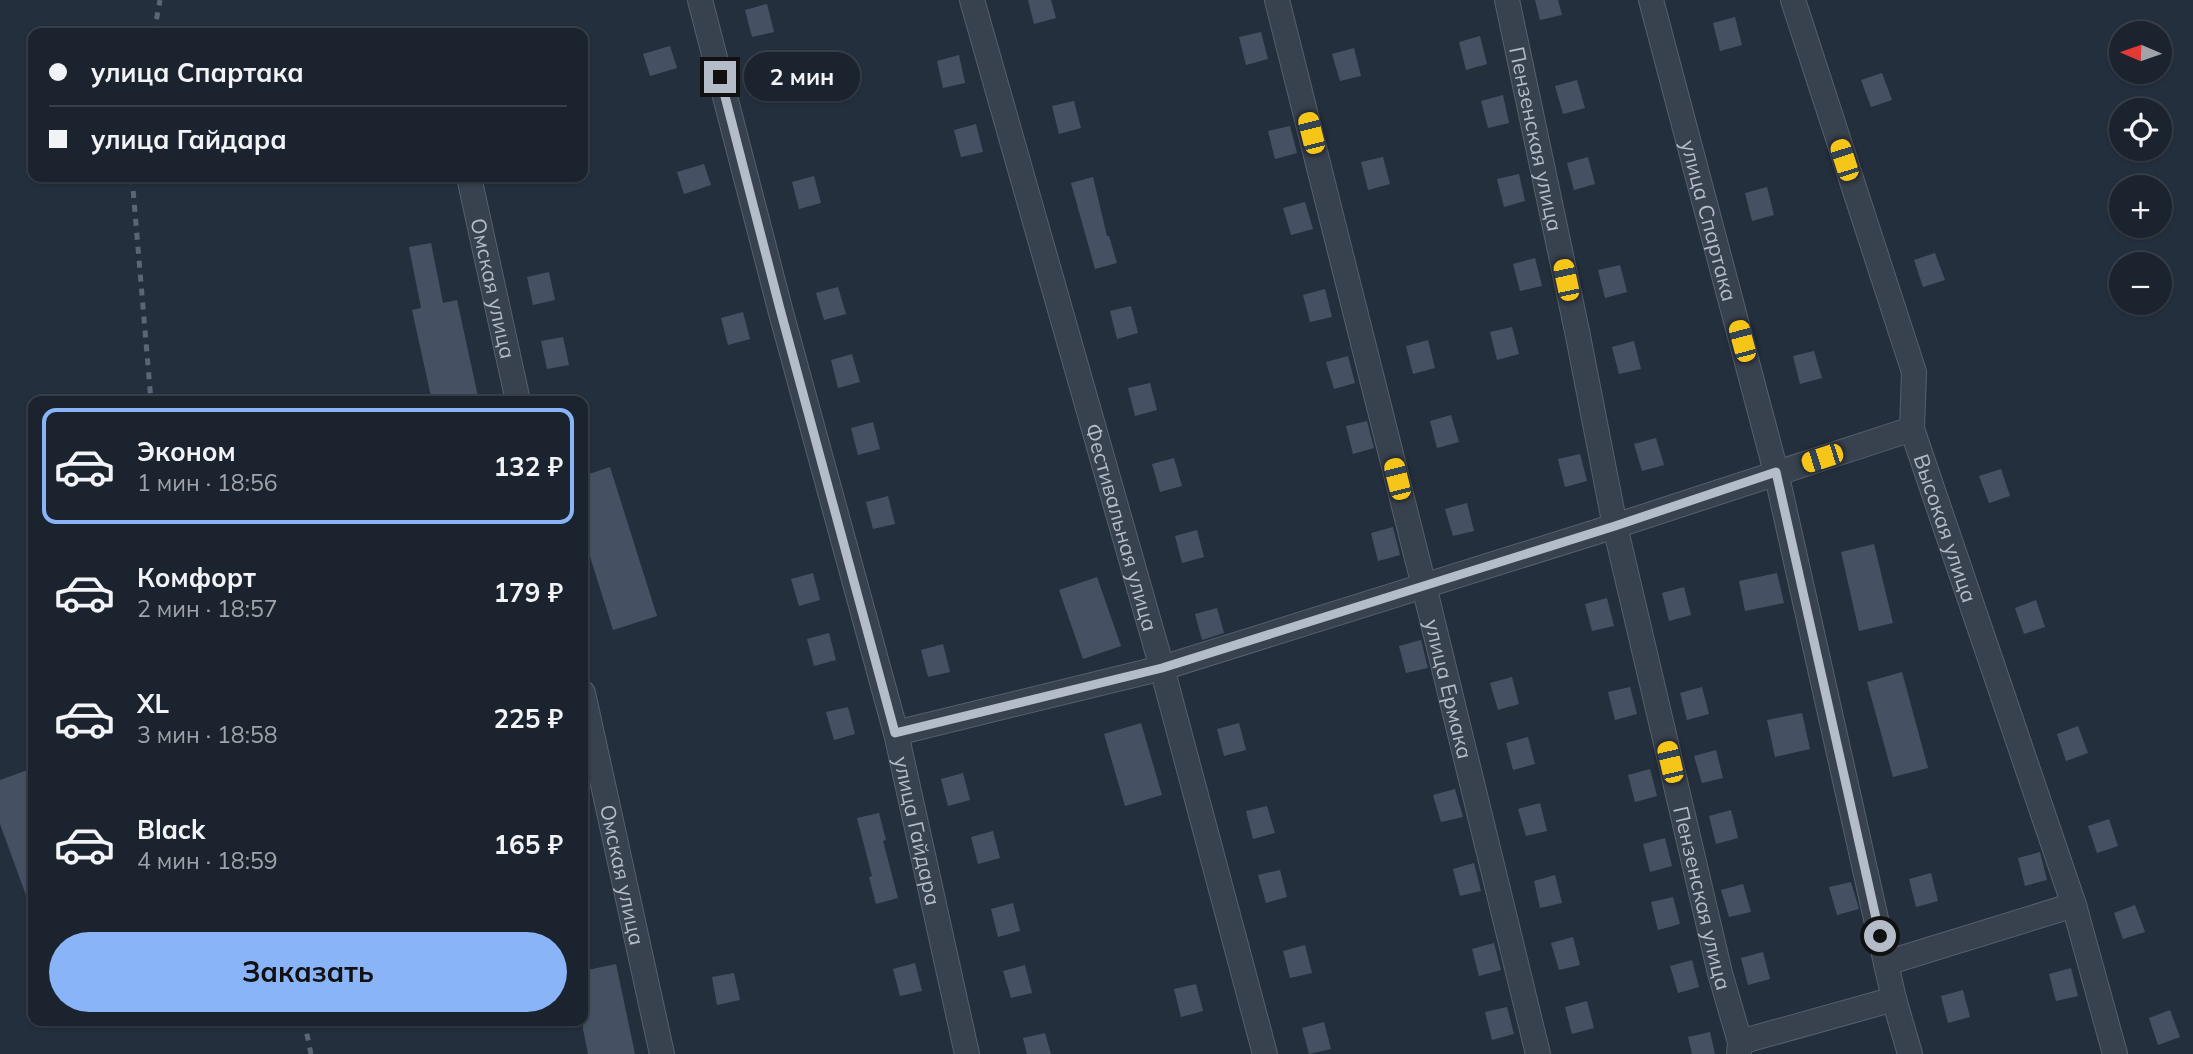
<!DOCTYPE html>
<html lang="ru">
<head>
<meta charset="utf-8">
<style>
	:root { --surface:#1b232e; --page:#242b36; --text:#f1f3f6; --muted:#a0a4aa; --line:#39404a; --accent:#8ab4f8 }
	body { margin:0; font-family:Mulish,sans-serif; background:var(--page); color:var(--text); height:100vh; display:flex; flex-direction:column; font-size:26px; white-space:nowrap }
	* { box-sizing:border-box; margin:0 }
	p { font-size:23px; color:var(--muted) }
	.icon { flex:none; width:38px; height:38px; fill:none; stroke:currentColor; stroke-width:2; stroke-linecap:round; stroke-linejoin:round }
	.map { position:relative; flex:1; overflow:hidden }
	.panel { position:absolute; left:28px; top:396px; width:560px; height:630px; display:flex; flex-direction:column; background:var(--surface); border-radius:14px; box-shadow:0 2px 5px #0004,0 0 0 2px var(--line) }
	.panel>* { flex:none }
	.guide { position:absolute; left:28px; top:28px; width:560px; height:154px; border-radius:14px; box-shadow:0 2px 5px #0004,0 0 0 2px var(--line); display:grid; align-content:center; height:154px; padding:0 21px; background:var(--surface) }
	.needle { width:46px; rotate:272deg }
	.buttons { position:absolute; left:2109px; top:21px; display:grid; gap:14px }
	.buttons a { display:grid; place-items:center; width:63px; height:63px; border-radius:50%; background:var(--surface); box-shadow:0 2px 5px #0004,0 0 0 2px var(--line); font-size:35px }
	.end { position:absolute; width:32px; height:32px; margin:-16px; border:9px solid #b4bcc9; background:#111; box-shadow:0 0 0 4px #111 }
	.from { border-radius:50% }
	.bubble { position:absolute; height:49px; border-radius:24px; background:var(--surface); box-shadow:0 2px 5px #0004,0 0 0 2px var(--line); font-size:23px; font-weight:700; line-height:49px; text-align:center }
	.car { position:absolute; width:21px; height:42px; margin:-21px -10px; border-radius:9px; box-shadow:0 0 5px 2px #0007; background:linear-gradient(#f5c518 24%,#345 0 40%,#f5c518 0 76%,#345 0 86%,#f5c518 0) }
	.guide b { display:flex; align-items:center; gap:24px; height:66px; font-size:26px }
	.guide b+b { border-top:2px solid var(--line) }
	.guide i { width:18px; height:18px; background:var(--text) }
	ul { padding:12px 0 0; list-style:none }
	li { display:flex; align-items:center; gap:21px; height:116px; margin:0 14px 10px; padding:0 7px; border:4px solid transparent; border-radius:14px }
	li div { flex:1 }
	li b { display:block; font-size:26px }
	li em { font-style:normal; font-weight:700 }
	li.current { border-color:var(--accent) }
	li>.icon { width:63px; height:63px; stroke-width:1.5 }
	.primary-button { display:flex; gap:14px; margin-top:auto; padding:14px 21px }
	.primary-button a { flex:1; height:80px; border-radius:42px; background:var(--accent); color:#111; font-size:28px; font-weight:700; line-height:80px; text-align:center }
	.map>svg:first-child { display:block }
	.building { fill:#455162 }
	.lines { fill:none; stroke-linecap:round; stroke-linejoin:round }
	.minor-casing { stroke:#565f6c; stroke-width:26 }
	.minor { stroke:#38414e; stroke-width:24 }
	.rail { stroke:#5a6575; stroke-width:5; stroke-dasharray:7 7; stroke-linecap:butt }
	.route { stroke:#b4bcc9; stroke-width:9 }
	.labels { text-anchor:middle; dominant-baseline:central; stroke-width:6; stroke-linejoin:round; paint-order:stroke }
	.street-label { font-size:21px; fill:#b4bcc9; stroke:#1d2633 }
</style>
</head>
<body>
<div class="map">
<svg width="2193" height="1054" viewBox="0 0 2193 1054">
	<rect width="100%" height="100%" fill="#242f3e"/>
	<g class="building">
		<path d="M1028,0H1051L1056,18L1034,24Z"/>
		<path d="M1535,0H1558L1562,15L1540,20Z"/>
		<path d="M767,4L774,32L752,37L745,10Z"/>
		<path d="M1735,17L1742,45L1720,51L1713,23Z"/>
		<path d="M1261,32L1268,59L1246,65L1239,37Z"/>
		<path d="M1480,36L1487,64L1466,70L1459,42Z"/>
		<path d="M670,46L677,68L650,76L643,54Z"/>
		<path d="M1354,48L1361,76L1340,81L1332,54Z"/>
		<path d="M959,55L965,83L943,88L937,61Z"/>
		<path d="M1882,73L1892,100L1871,107L1861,80Z"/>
		<path d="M1577,80L1585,108L1563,114L1555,86Z"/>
		<path d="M1503,95L1509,123L1488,128L1481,101Z"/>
		<path d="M1074,101L1081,128L1059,134L1052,106Z"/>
		<path d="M976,124L983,152L961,157L954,130Z"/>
		<path d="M1290,126L1297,153L1275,159L1268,131Z"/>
		<path d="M1383,157L1390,184L1368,190L1361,162Z"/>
		<path d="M1588,157L1595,184L1574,190L1567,163Z"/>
		<path d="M704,164L711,185L684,194L677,172Z"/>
		<path d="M1519,174L1525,201L1504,207L1497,179Z"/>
		<path d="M814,176L821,203L799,209L792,182Z"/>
		<path d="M1093,177L1107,236H1109L1117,263L1095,269L1071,183Z"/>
		<path d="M1767,187L1774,215L1752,221L1745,193Z"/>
		<path d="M1305,202L1313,229L1291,235L1283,208Z"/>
		<path d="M431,243L443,303L457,300L479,401H432L412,310L421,308L409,247Z"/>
		<path d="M1935,253L1945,280L1923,287L1914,260Z"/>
		<path d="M1535,258L1542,286L1520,291L1513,264Z"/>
		<path d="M1620,265L1627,292L1605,298L1598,270Z"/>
		<path d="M549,272L555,300L533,305L527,277Z"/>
		<path d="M838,287L846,314L824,320L816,293Z"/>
		<path d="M1325,289L1332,317L1310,322L1303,295Z"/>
		<path d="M1131,306L1138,333L1117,339L1110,311Z"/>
		<path d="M743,312L750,339L728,345L721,318Z"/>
		<path d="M1512,327L1519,354L1497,360L1490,332Z"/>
		<path d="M563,337L569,365L547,369L541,341Z"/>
		<path d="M1428,340L1435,368L1413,374L1406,346Z"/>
		<path d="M1634,341L1641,369L1619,374L1612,347Z"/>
		<path d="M1814,351L1822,378L1800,384L1793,356Z"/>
		<path d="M852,354L860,382L838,388L831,360Z"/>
		<path d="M1348,356L1355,383L1334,389L1326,362Z"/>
		<path d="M1150,383L1157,410L1135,416L1128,388Z"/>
		<path d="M1451,415L1459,442L1437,448L1430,421Z"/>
		<path d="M1367,421L1374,448L1353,454L1346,426Z"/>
		<path d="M873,422L880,449L858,455L851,428Z"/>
		<path d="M1656,438L1664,465L1642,471L1634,444Z"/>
		<path d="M1580,454L1587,481L1565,487L1558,459Z"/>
		<path d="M1174,458L1182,486L1160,492L1152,464Z"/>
		<path d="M610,467L657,616L613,630L583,534V476Z"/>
		<path d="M2001,469L2010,496L1989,503L1979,476Z"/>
		<path d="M888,496L895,524L873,529L866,502Z"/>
		<path d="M1467,503L1474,531L1453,536L1445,509Z"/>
		<path d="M1393,527L1400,555L1378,561L1371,533Z"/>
		<path d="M1197,530L1204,557L1182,563L1175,536Z"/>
		<path d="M1874,544L1893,623L1859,631L1841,552Z"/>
		<path d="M813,573L820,600L799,606L791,579Z"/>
		<path d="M1777,573L1784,603L1745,611L1739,581Z"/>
		<path d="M1097,577L1121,646L1083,659L1059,590Z"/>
		<path d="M1684,587L1691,615L1669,621L1662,593Z"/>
		<path d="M1607,598L1614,626L1592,631L1585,604Z"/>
		<path d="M2036,600L2045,627L2024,634L2015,608Z"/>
		<path d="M1217,608L1224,633L1202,640L1195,614Z"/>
		<path d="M829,633L836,660L814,666L807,639Z"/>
		<path d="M1421,640L1428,668L1406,673L1399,646Z"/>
		<path d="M943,644L950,672L928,677L921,650Z"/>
		<path d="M1902,672L1928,768L1893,777L1867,682Z"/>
		<path d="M1512,677L1519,704L1498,710L1490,683Z"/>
		<path d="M1630,687L1637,714L1615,720L1608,692Z"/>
		<path d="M1702,687L1709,714L1687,720L1680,693Z"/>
		<path d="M848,707L855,734L834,740L826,712Z"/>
		<path d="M1802,713L1810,749L1775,757L1767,720Z"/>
		<path d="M1141,723L1162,795L1125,806L1104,734Z"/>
		<path d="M1239,723L1246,750L1224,756L1217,729Z"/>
		<path d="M2078,726L2088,753L2066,761L2057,734Z"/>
		<path d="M1528,737L1535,764L1513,770L1506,743Z"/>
		<path d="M1716,750L1723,778L1702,783L1694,756Z"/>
		<path d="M33,768V909H31L0,824V780Z"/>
		<path d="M1650,769L1657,796L1635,802L1628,775Z"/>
		<path d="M963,773L970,800L948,806L941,779Z"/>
		<path d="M1455,789L1463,817L1441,822L1433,795Z"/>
		<path d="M1540,803L1547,831L1526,836L1518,809Z"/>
		<path d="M1267,806L1275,833L1253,839L1246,811Z"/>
		<path d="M1731,810L1738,838L1716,844L1709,816Z"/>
		<path d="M879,813L886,840L883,841L898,898L876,904L869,877L872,876L857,818Z"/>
		<path d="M2109,819L2118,846L2097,853L2088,826Z"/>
		<path d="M993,831L1000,858L978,864L971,837Z"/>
		<path d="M1665,838L1672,866L1650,872L1643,844Z"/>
		<path d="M2040,852L2047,880L2025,886L2018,858Z"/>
		<path d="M1474,863L1481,891L1460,896L1453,869Z"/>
		<path d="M1280,870L1287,897L1266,903L1258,875Z"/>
		<path d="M1931,873L1938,901L1916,907L1909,879Z"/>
		<path d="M1555,875L1562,903L1540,908L1534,881Z"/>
		<path d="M1851,882L1859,909L1837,915L1829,887Z"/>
		<path d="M1743,884L1751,912L1729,917L1721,890Z"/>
		<path d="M1673,897L1680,924L1658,930L1651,902Z"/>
		<path d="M1013,903L1020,931L998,937L991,909Z"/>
		<path d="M2135,905L2145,932L2123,939L2114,913Z"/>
		<path d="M1573,937L1580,965L1559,970L1551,943Z"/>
		<path d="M1494,943L1501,970L1479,976L1472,949Z"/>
		<path d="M1305,945L1312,973L1290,978L1283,951Z"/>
		<path d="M1763,952L1770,979L1748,985L1741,958Z"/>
		<path d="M1692,960L1699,987L1678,993L1670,966Z"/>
		<path d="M915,963L922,991L900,996L893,969Z"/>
		<path d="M616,964L635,1054H588L583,1029V971Z"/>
		<path d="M1025,965L1032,993L1011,998L1003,971Z"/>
		<path d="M2071,968L2078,996L2056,1001L2049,974Z"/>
		<path d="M734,973L740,1000L717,1005L712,977Z"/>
		<path d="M1196,984L1203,1011L1181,1017L1174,989Z"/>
		<path d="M1963,990L1970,1017L1948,1023L1941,996Z"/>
		<path d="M1587,1001L1594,1028L1572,1034L1565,1007Z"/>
		<path d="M1507,1007L1514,1034L1492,1040L1485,1012Z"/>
		<path d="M2170,1010L2180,1037L2158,1045L2149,1018Z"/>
		<path d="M1324,1022L1331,1049L1309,1054L1302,1028Z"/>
		<path d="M1710,1032L1715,1054H1692L1688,1037Z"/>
		<path d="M1045,1033L1051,1054H1027L1023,1038Z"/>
	</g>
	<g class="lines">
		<g class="minor-casing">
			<g id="minor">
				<path id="s1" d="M700,0L780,309L896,733L967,1054"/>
				<path id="s2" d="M972,0L1162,668L1265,1054"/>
				<path id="s3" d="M1277,0L1424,586L1538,1054"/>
				<path id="s4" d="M1507,0L1577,331L1615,526L1720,973L1740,1042L1739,1054"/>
				<path id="s5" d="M1651,0L1776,472L1894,999L1910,1054"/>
				<path id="s6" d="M1793,0L1914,372L1912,429L2074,905L2115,1054"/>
				<path id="s7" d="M469,177L518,401"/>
				<path id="s8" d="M583,693L662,1054"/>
				<path d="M896,733L1162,668L1615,526L1912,429"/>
				<path d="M1886,963L2074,905"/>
				<path d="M1740,1042L1894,999"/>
			</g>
		</g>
		<use href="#minor" class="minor"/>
		<g class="rail">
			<path d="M154,33L160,0"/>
			<path d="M132,177L151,401"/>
			<path d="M304,1020L311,1054"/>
		</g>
	</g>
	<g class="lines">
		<path class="route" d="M720,77L780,309L895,733L1162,668L1615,526L1776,472L1880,936"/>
	</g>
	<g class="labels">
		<g class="street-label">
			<text stroke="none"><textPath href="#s4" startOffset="142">Пензенская улица</textPath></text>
			<text stroke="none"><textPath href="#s5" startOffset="228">улица Спартака</textPath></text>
			<text stroke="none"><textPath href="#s7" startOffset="114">Омская улица</textPath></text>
			<text stroke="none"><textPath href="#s2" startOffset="548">Фестивальная улица</textPath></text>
			<text stroke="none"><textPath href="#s6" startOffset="553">Высокая улица</textPath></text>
			<text stroke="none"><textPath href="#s3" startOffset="710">улица Ермака</textPath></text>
			<text stroke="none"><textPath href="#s1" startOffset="859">улица Гайдара</textPath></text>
			<text stroke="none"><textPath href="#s8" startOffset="186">Омская улица</textPath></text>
			<text stroke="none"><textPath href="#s4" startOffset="919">Пензенская улица</textPath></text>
		</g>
	</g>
</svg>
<div class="buttons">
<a><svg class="needle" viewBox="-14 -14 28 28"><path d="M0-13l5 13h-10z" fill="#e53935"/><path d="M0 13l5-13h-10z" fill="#a0a4aa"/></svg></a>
<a><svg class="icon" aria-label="locate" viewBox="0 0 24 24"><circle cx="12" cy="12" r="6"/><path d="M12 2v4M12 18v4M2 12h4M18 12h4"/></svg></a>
<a>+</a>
<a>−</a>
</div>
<i class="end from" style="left:1880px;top:936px"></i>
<i class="end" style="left:720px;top:77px"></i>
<div class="bubble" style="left:744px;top:52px;width:116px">2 мин</div>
<i class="car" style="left:1311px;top:133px;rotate:346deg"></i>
<i class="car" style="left:1844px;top:160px;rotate:342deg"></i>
<i class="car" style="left:1566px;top:280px;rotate:348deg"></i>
<i class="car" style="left:1742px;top:341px;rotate:345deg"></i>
<i class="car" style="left:1822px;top:458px;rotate:252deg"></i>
<i class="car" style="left:1397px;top:479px;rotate:346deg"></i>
<i class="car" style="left:1670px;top:762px;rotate:347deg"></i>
<div class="guide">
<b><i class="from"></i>улица Спартака</b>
<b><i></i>улица Гайдара</b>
</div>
<section class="panel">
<ul>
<li class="current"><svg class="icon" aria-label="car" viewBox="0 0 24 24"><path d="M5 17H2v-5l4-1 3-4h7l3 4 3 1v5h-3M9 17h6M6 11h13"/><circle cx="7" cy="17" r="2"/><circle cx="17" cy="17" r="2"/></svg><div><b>Эконом</b><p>1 мин · 18:56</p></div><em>132 ₽</em></li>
<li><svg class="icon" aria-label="car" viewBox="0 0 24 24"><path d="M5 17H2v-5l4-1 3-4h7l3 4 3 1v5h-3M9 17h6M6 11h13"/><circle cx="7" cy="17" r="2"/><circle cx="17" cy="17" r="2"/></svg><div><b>Комфорт</b><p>2 мин · 18:57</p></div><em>179 ₽</em></li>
<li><svg class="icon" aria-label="car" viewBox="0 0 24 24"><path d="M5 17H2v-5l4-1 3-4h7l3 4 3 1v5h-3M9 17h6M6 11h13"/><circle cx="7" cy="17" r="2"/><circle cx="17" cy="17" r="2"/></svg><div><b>XL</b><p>3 мин · 18:58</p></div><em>225 ₽</em></li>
<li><svg class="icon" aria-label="car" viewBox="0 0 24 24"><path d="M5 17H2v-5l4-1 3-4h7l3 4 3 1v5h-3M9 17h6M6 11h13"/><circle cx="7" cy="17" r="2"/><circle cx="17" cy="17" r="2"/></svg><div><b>Black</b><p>4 мин · 18:59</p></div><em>165 ₽</em></li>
</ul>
<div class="primary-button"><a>Заказать</a></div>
</section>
</div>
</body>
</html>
